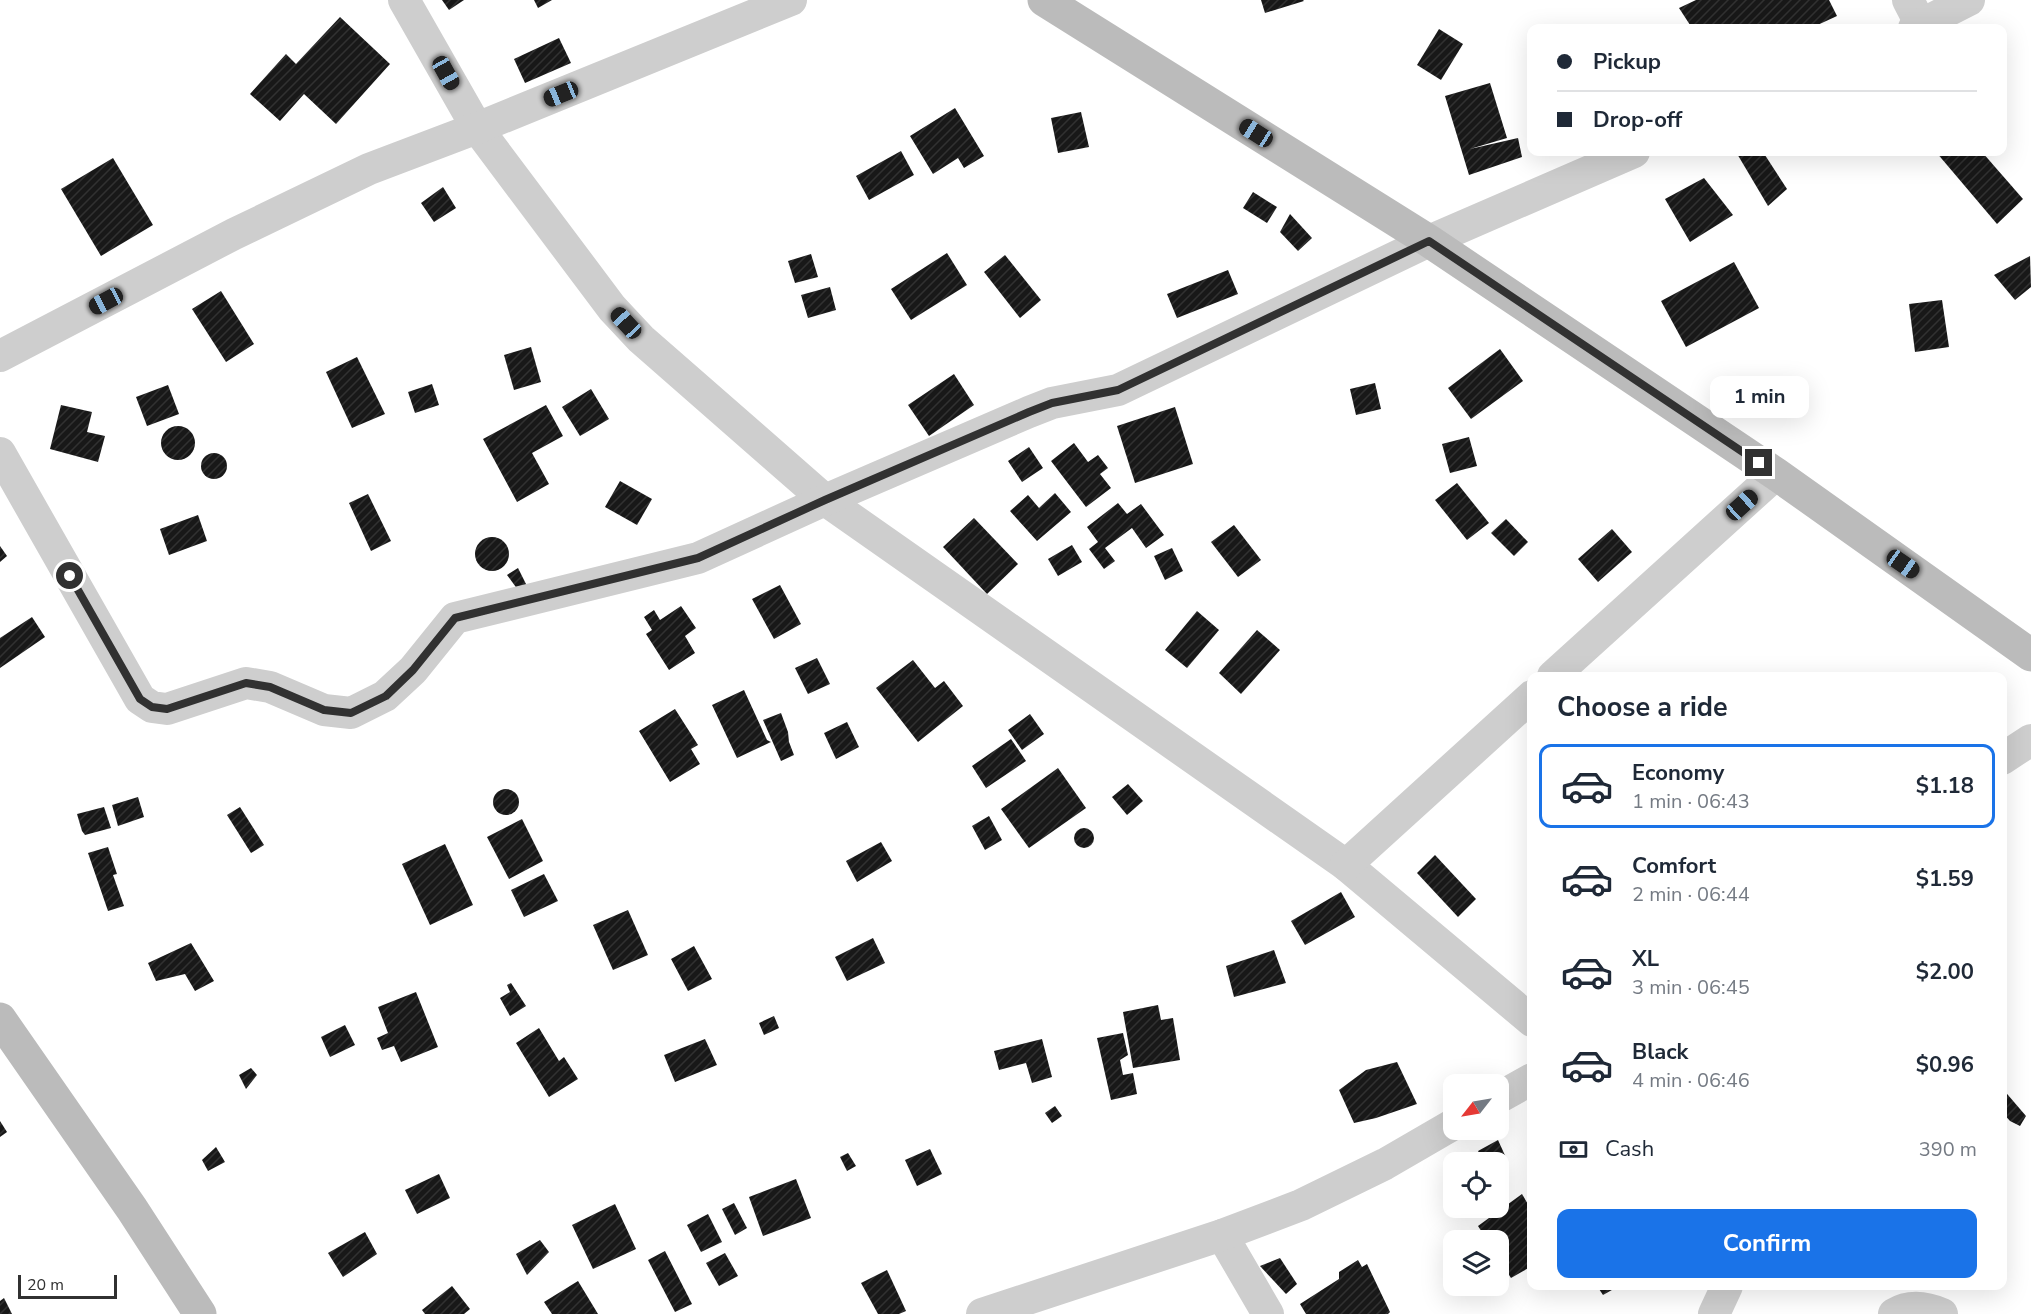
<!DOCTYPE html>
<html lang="en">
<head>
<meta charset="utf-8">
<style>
	:root { --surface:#fff; --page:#f6f6f7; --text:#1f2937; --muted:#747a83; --line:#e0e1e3; --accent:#1a73e8 }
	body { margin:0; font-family:"Nunito Sans",sans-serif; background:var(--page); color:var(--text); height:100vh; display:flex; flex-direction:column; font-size:22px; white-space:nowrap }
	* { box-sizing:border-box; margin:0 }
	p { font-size:20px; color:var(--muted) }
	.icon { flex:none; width:33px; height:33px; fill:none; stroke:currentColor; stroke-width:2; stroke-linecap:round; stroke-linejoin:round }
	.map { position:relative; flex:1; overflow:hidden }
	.details { position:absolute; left:1527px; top:672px; width:480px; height:618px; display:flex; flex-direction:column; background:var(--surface); border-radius:12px; box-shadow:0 6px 24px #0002 }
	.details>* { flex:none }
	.hud { position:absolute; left:1527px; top:24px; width:480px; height:132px; border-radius:12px; box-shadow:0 6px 24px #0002; display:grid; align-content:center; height:132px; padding:0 30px; background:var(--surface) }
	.needle { width:39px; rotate:239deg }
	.buttons { position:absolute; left:1443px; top:1074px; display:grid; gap:12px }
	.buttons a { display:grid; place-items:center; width:66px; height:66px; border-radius:12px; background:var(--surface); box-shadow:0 6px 24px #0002; font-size:30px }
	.scale { position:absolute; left:18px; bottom:15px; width:99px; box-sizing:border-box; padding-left:6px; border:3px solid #313131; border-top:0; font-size:16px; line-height:21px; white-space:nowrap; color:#313131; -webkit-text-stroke:4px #fff; paint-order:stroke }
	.end { position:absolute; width:27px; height:27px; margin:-14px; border:8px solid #313131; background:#fff; box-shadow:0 0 0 3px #fff }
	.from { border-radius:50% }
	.bubble { position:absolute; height:42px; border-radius:12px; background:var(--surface); box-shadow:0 6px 24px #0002; font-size:20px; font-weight:700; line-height:42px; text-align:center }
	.car { position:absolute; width:18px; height:36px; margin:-18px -9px; border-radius:8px; box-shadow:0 0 4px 2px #0007; background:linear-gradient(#222 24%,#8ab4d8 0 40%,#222 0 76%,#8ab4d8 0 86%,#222 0) }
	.hud b { display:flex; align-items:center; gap:21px; height:57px; font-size:22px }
	.hud b+b { border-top:2px solid var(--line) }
	.hud i { width:15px; height:15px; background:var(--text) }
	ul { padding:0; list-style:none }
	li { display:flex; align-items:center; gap:18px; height:84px; margin:0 12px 9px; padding:0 18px; border:3px solid transparent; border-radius:12px }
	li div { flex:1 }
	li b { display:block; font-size:22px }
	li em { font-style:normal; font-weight:700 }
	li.on { border-color:var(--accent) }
	li>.icon { width:54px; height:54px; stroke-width:1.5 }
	h2 { padding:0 30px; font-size:27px; line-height:72px }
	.pay { display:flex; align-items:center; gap:15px; height:66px; padding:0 30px; font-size:22px }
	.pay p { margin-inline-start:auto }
	.cta { display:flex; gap:12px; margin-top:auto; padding:12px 30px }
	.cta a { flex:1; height:69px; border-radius:12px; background:var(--accent); color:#fff; font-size:24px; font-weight:700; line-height:69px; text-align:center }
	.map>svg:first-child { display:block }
	.building { fill:url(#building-hatch) }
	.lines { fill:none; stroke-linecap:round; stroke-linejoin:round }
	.street { stroke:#cecece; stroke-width:32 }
	.secondary { stroke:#bbb; stroke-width:33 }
	.route { stroke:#313131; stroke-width:8 }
</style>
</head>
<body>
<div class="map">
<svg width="2031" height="1314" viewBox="0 0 2031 1314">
	<defs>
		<pattern id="building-hatch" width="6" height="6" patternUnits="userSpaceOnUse" patternTransform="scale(1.5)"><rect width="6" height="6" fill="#181818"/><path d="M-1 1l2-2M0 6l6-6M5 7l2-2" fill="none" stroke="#313131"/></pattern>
	</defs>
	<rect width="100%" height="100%" fill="#fff"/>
	<g class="building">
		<path d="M442,0H464L449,10Z"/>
		<path d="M534,0H552L538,8Z"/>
		<path d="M1261,0H1303L1304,1L1265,13Z"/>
		<path d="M1696,0H1829L1837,16L1811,28H1692L1679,8Z"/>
		<path d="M340,17L390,64L336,124L304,94L280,121L250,94L286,54L296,64Z"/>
		<path d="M1439,29L1463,44L1441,80L1417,65Z"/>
		<path d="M559,38L571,63L525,83L514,59Z"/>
		<path d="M1490,83L1507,138L1470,149L1518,138L1522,157L1469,175L1445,96Z"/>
		<path d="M955,108L984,156L964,168L958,158L933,174L910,136Z"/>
		<path d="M1081,112L1089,147L1058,153L1051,118Z"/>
		<path d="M901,151L914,175L869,200L856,176Z"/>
		<path d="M1736,152H1763L1787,189L1768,206Z"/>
		<path d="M1936,152H1982L2023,199L1997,224Z"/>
		<path d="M113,158L153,225L101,256L61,189Z"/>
		<path d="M1704,178L1733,215L1690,242L1665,199Z"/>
		<path d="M443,187L456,208L434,222L421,203Z"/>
		<path d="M1253,192L1277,207L1267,223L1243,208Z"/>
		<path d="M1290,214L1312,238L1298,251L1280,232Z"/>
		<path d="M947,253L967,285L911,320L891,289Z"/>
		<path d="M811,254L818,277L795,283L788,261Z"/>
		<path d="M1005,255L1041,300L1020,318L984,272Z"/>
		<path d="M2030,256L2031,287L2015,300L1994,275Z"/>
		<path d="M1734,262L1759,308L1686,347L1661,301Z"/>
		<path d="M1228,270L1238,294L1177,318L1167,294Z"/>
		<path d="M830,287L836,310L808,318L801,295Z"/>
		<path d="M221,291L254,344L226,362L192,309Z"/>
		<path d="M1942,300L1949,347L1915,352L1909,304Z"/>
		<path d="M531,347L541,382L514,390L504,355Z"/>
		<path d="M1500,349L1523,381L1471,419L1448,388Z"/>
		<path d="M357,357L385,414L352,428L326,372Z"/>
		<path d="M954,374L974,405L929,436L908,405Z"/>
		<path d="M1375,383L1381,409L1356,415L1350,389Z"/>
		<path d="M432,384L439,405L415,413L408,392Z"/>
		<path d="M168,385L179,414L147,426L136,397Z"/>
		<path d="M591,389L609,419L580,436L562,407Z"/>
		<path d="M61,405L92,412L87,432L105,436L98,462L50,449Z"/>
		<path d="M546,405L563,436L532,453L549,484L517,502L483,439Z"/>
		<path d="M1175,407L1193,464L1135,483L1117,426Z"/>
		<circle cx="178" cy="443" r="17"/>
		<path d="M1469,437L1477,466L1450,473L1442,444Z"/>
		<path d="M1074,443L1088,462L1098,455L1108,468L1100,474L1111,488L1086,507L1051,461Z"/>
		<path d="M1029,447L1043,468L1022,482L1008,461Z"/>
		<circle cx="214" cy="466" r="13"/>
		<path d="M620,481L652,499L637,525L605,507Z"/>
		<path d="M1457,483L1489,523L1467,540L1435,500Z"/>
		<path d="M1055,493L1071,512L1037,541L1010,511L1028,495L1039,508Z"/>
		<path d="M368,494L391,541L371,551L349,503Z"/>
		<path d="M1118,503L1127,514L1141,504L1164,535L1146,548L1132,528L1105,548L1115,561L1104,569L1089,549L1098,542L1087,527Z"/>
		<path d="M198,515L207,541L169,555L160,529Z"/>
		<path d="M974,518L1018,564L987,594L943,547Z"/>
		<path d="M1506,519L1528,542L1514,556L1491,533Z"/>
		<path d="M1234,525L1261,560L1238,577L1211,542Z"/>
		<path d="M1612,529L1632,552L1598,582L1578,559Z"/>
		<circle cx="492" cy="554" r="17"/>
		<path d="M1072,545L1082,562L1058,576L1048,559Z"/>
		<path d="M0,546L7,556L0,562Z"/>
		<path d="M1172,548L1183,571L1165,580L1154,556Z"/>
		<path d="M518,568L527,586L518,590L507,575Z"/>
		<path d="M780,585L801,624L774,639L752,599Z"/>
		<path d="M681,606L696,628L685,636L695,653L669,670L646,634L652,630L644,617L654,610L660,620Z"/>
		<path d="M1197,611L1219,630L1187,668L1165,650Z"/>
		<path d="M32,617L45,637L0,668V638Z"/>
		<path d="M1257,630L1280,650L1241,694L1219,673Z"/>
		<path d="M817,658L830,684L808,694L795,668Z"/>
		<path d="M913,660L935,688L944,681L963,706L918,742L876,688Z"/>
		<path d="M744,690L767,740L771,742L737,758L712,705Z"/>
		<path d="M675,709L698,745L691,749L700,764L670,782L639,731Z"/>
		<path d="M781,713L788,732L789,742L794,755L781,761L763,720Z"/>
		<path d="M1030,714L1044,734L1022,750L1008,730Z"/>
		<path d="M847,722L859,747L836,759L824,733Z"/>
		<path d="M1011,739L1026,761L986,788L972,766Z"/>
		<path d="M1058,768L1086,808L1029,848L1001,809Z"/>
		<path d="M1128,784L1143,801L1127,815L1112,797Z"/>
		<circle cx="506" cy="802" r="13"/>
		<path d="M138,797L144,817L118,826L112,805Z"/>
		<path d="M104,807L111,828L85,835L82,831L77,814Z"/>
		<path d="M240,807L264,845L251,853L227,815Z"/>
		<path d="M989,816L1002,840L985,850L972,826Z"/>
		<path d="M522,819L543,861L509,879L487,837Z"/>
		<circle cx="1084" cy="838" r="10"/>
		<path d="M881,842L892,861L857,882L846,861Z"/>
		<path d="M445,844L473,905L430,925L402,864Z"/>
		<path d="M108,847L117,874L113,875L124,906L108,911L88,853Z"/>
		<path d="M1435,855L1476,899L1458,917L1417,873Z"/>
		<path d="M544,874L558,901L524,917L511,890Z"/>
		<path d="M1341,892L1355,917L1305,945L1291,921Z"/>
		<path d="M628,910L648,955L613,970L593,925Z"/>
		<path d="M873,938L885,963L847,981L835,957Z"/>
		<path d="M191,943L214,981L195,991L185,974L156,981L148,963Z"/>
		<path d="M694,946L712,979L688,991L671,959Z"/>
		<path d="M1274,950L1286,983L1234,997L1226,966Z"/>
		<path d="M511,983L526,1006L510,1016L500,998L510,992L507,985Z"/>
		<path d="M416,992L438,1047L401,1062L394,1046L382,1050L377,1038L388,1033L378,1007Z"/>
		<path d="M1158,1005L1161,1020L1173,1018L1180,1060L1133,1068L1123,1012Z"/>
		<path d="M774,1016L779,1028L764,1035L759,1023Z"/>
		<path d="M345,1025L355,1045L330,1057L321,1037Z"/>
		<path d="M539,1028L559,1061L564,1057L578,1079L549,1097L516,1043Z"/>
		<path d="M1123,1033L1128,1055L1120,1060L1123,1075L1133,1073L1137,1094L1111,1100L1097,1038Z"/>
		<path d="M705,1039L717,1065L675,1082L664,1055Z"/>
		<path d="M1042,1039L1052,1077L1032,1083L1026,1063L999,1070L994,1051Z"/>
		<path d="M1397,1062L1417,1104L1376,1118L1354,1123L1339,1090L1366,1070Z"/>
		<path d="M251,1068L257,1075L246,1089L239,1075Z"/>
		<path d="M2002,1088L2026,1116L2020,1126L2010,1121L2002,1112Z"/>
		<path d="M1055,1106L1062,1116L1052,1123L1045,1113Z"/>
		<path d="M0,1121L7,1132L0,1137Z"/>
		<path d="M1498,1140L1508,1162L1498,1167V1162H1484L1478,1151Z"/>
		<path d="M216,1147L225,1162L208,1171L202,1160Z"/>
		<path d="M930,1149L942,1174L917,1186L905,1160Z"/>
		<path d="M848,1153L856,1166L847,1171L840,1157Z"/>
		<path d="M439,1174L450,1198L417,1214L405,1190Z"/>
		<path d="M796,1179L811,1218L763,1236L749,1197Z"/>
		<path d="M1522,1194L1532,1211V1225L1530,1226L1532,1229V1266L1511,1278L1498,1258V1240H1487L1478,1226Z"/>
		<path d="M734,1203L747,1228L735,1235L722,1209Z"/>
		<path d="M615,1204L636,1249L593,1269L572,1225Z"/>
		<path d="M708,1214L722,1242L701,1252L687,1225Z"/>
		<path d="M365,1232L377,1254L343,1277L328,1253Z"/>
		<path d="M540,1240L549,1252L527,1275L516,1254Z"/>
		<path d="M665,1251L692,1304L675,1312L648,1260Z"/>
		<path d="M725,1253L738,1276L719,1286L706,1263Z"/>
		<path d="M1280,1258L1297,1284L1286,1294L1260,1266Z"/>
		<path d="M1358,1260L1362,1267L1367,1264L1390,1312L1388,1314H1306L1300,1304L1339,1279V1272Z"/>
		<path d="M887,1270L906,1311L899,1314H878L861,1283Z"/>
		<path d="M578,1281L598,1314H552L544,1302Z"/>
		<path d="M452,1286L470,1309L464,1314H425L422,1310Z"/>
		<path d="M1597,1286H1619L1603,1295Z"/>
		<path d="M4,1298L12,1314H0V1301Z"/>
	</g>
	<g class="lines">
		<g class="street">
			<path d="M404,0L477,128L612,308L641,339L825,500L1346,865L1532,1021"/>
			<path d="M1908,0L1921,25"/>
			<path d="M1914,28L1969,0"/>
			<path d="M0,356L234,234L369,169L477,128L791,0"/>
			<path d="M0,453L140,699L152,707L167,709L246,683L270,687L324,710L351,713L385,696L413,670L455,618L698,558L825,500L1029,412L1052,403L1118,390L1429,241L1634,152"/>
			<path d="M1553,676L1776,474"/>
			<path d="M2002,759L2031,740"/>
			<path d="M1346,865L1532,696"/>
			<path d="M1498,1098L1532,1079"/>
			<path d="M1222,1235L1268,1314"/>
			<path d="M982,1314L1222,1235L1301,1205L1385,1164L1454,1124"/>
			<path d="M1714,1314L1727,1286"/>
			<path d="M1894,1314C1909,1305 1926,1307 1942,1314"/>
		</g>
		<g class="secondary">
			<path d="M1044,0L1429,241L1776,474L2031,655"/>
			<path d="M0,1019L132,1209L200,1314"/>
		</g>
	</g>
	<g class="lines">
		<path class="route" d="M70,576L140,699L152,707L167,709L246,683L270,687L324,710L351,713L386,696L413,670L455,618L698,558L825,500L1029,412L1052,403L1118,390L1429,241L1759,463"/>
	</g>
</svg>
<div class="buttons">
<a><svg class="needle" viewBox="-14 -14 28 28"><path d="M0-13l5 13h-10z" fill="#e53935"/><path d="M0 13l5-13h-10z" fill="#747a83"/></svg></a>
<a><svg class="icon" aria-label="locate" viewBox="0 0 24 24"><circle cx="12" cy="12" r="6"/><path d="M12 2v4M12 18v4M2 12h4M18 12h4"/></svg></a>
<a><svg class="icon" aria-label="layers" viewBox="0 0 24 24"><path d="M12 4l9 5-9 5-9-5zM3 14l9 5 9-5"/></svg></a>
</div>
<div class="scale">20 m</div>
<i class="end from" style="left:70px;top:576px"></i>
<i class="end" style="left:1759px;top:463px"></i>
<div class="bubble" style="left:1710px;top:376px;width:99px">1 min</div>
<i class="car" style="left:446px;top:73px;rotate:151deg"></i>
<i class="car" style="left:561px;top:94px;rotate:248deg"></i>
<i class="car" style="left:1256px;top:133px;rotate:302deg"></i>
<i class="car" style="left:106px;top:301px;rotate:242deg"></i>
<i class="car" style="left:626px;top:323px;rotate:317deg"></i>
<i class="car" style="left:1742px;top:505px;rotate:48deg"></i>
<i class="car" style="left:1903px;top:564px;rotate:125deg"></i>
<div class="hud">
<b><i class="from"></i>Pickup</b>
<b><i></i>Drop-off</b>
</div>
<section class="details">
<h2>Choose a ride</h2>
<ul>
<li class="on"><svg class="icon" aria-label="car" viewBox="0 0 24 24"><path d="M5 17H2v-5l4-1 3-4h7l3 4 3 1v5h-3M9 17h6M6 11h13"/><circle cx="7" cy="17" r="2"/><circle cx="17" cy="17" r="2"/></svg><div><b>Economy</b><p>1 min · 06:43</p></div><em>$1.18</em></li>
<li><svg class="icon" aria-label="car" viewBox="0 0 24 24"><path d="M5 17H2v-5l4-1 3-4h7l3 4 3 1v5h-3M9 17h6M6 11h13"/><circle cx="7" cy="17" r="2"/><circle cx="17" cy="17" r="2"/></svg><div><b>Comfort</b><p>2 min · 06:44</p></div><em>$1.59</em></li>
<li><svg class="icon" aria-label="car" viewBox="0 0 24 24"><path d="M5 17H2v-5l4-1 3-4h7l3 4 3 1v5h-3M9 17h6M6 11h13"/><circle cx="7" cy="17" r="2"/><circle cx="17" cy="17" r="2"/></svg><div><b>XL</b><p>3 min · 06:45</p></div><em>$2.00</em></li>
<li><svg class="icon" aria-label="car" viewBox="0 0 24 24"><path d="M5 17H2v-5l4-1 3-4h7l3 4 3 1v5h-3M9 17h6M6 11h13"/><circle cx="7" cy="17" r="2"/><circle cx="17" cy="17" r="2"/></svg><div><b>Black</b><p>4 min · 06:46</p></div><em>$0.96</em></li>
</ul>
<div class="pay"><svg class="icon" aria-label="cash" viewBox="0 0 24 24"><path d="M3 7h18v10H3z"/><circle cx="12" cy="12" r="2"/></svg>Cash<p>390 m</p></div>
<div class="cta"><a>Confirm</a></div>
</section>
</div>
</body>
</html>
